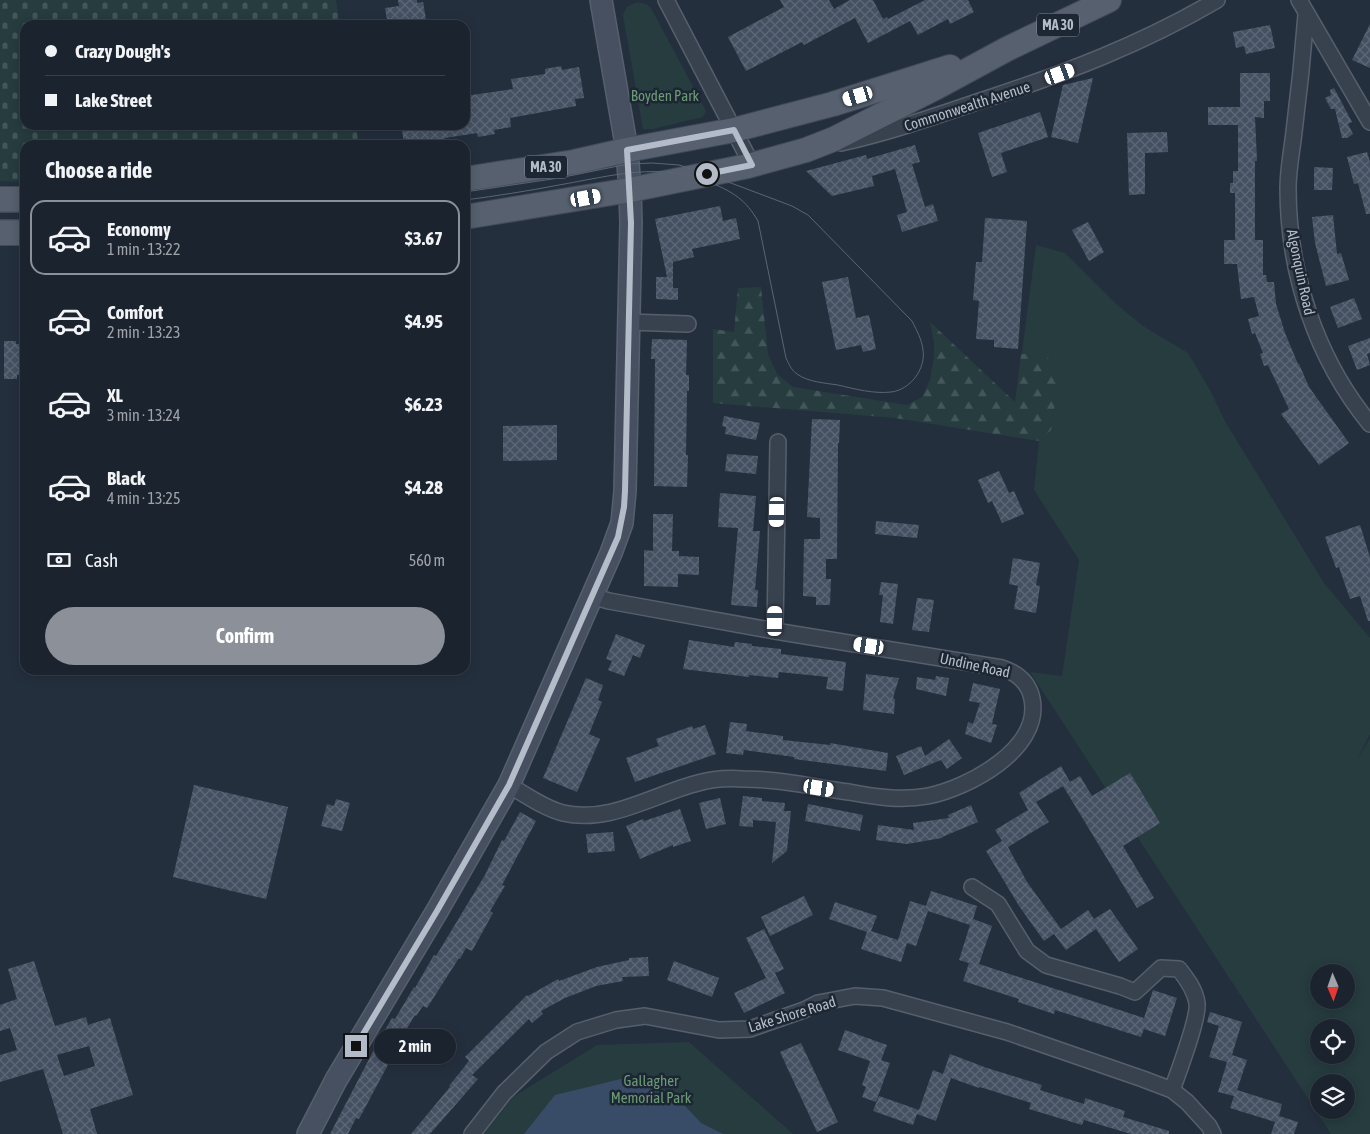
<!DOCTYPE html>
<html lang="en">
<head>
<meta charset="utf-8">
<style>
	:root { --surface:#1b232e; --page:#282f3a; --text:#f1f3f6; --muted:#a0a4aa; --line:#39404a; --accent:#8c9099 }
	body { margin:0; font-family:"Asap Condensed",sans-serif; background:var(--page); color:var(--text); height:100vh; display:flex; flex-direction:column; font-size:19px; white-space:nowrap }
	* { box-sizing:border-box; margin:0 }
	p { font-size:16px; color:var(--muted) }
	.icon { flex:none; width:28px; height:28px; fill:none; stroke:currentColor; stroke-width:2; stroke-linecap:round; stroke-linejoin:round }
	.map { position:relative; flex:1; overflow:hidden }
	.side { position:absolute; left:20px; top:140px; width:450px; height:535px; display:flex; flex-direction:column; background:var(--surface); border-radius:15px; box-shadow:0 2px 12px #0003,0 0 0 1px var(--line) }
	.side>* { flex:none }
	.hud { position:absolute; left:20px; top:20px; width:450px; height:110px; border-radius:15px; box-shadow:0 2px 12px #0003,0 0 0 1px var(--line); display:grid; align-content:center; height:110px; padding:0 25px; background:var(--surface) }
	.needle { width:32px; rotate:178deg }
	.fabs { position:absolute; left:1310px; top:964px; display:grid; gap:10px }
	.fabs a { display:grid; place-items:center; width:45px; height:45px; border-radius:50%; background:var(--surface); box-shadow:0 2px 12px #0003,0 0 0 1px var(--line); font-size:25px }
	.end { position:absolute; width:22px; height:22px; margin:-11px; border:6px solid #b4bcc9; background:#111; box-shadow:0 0 0 2px #111 }
	.from { border-radius:50% }
	.bubble { position:absolute; height:35px; border-radius:18px; background:var(--surface); box-shadow:0 2px 12px #0003,0 0 0 1px var(--line); font-size:16px; font-weight:700; line-height:35px; text-align:center }
	.car { position:absolute; width:15px; height:30px; margin:-15px -8px; border-radius:6px; box-shadow:0 0 4px 1px #0007; background:linear-gradient(#fff 24%,#345 0 40%,#fff 0 76%,#345 0 86%,#fff 0) }
	.hud b { display:flex; align-items:center; gap:18px; height:48px; font-size:19px }
	.hud b+b { border-top:1px solid var(--line) }
	.hud i { width:12px; height:12px; background:var(--text) }
	ul { padding:0; list-style:none }
	li { display:flex; align-items:center; gap:15px; height:75px; margin:0 10px 8px; padding:0 15px; border:2px solid transparent; border-radius:15px }
	li div { flex:1 }
	li b { display:block; font-size:19px }
	li em { font-style:normal; font-weight:700 }
	li.active { border-color:var(--accent) }
	li>.icon { width:45px; height:45px; stroke-width:1.5 }
	h2 { padding:0 25px; font-size:22px; line-height:60px }
	.pay { display:flex; align-items:center; gap:12px; height:55px; padding:0 25px; font-size:19px }
	.pay p { margin-inline-start:auto }
	.action { display:flex; gap:10px; margin-top:auto; padding:10px 25px }
	.action a { flex:1; height:58px; border-radius:30px; background:var(--accent); color:#fff; font-size:20px; font-weight:700; line-height:58px; text-align:center }
	.map>svg:first-child { display:block }
	.green { fill:#263c3f; fill-rule:evenodd }
	.forest { fill:url(#forest-firs) }
	.cemetery { fill:url(#cemetery-stones) }
	.water { fill:#394c67 }
	.building { fill:url(#building-cross-hatch); fill-rule:evenodd }
	.lines { fill:none; stroke-linecap:round; stroke-linejoin:round }
	.street-casing { stroke:#565f6c; stroke-width:18 }
	.secondary-casing { stroke:#565f6c; stroke-width:24 }
	.primary-casing { stroke:#414a57; stroke-width:26 }
	.street { stroke:#38414e; stroke-width:15 }
	.secondary { stroke:#465061; stroke-width:21 }
	.primary { stroke:#56606e; stroke-width:24 }
	.tram { stroke:#5a6575; stroke-width:1 }
	.route { stroke:#b4bcc9; stroke-width:6 }
	.labels { text-anchor:middle; dominant-baseline:central; stroke-width:5; stroke-linejoin:round; paint-order:stroke }
	.shield { fill:#1d2633; stroke:#878f9c; stroke-width:1 }
	.shield-label { font-size:14px; font-weight:bold; fill:#b4bcc9 }
	.park-label { font-size:15px; fill:#6b9a76; stroke:#1d2633 }
	.street-label { font-size:15px; fill:#b4bcc9; stroke:#1d2633 }
</style>
</head>
<body>
<div class="map">
<svg width="1370" height="1134" viewBox="0 0 1370 1134">
	<defs>
		<pattern id="forest-firs" width="22" height="20" patternUnits="userSpaceOnUse" patternTransform="scale(1.25)"><rect width="22" height="20" fill="#263c3f"/><path d="M5 1l3.5 6h-7zM16 11l3.5 6h-7z" fill="#435659"/></pattern>
		<pattern id="cemetery-stones" width="16" height="16" patternUnits="userSpaceOnUse" patternTransform="scale(1.25)"><rect width="16" height="16" fill="#263c3f"/><path d="M2 7V4a2 2 0 0 1 4 0v3zM10 15v-3a2 2 0 0 1 4 0v3z" fill="#435659"/></pattern>
		<pattern id="building-cross-hatch" width="8" height="8" patternUnits="userSpaceOnUse" patternTransform="scale(1.25)"><rect width="8" height="8" fill="#455162"/><path d="M0 0l8 8M0 8l8-8" fill="none" stroke="#5d6877"/></pattern>
	</defs>
	<rect width="100%" height="100%" fill="#242f3e"/>
	<g class="green">
		<path d="M637,2L646,4L651,8L706,111L703,117L653,129H643L623,15L627,7Z"/>
		<path d="M1036,245L1065,253L1114,302L1143,326L1188,353L1210,390L1226,423L1324,583L1370,638V734L1357,760L1370,738V1134H1331L1030,672L1062,676L1079,560L1034,490L1039,441L1011,436ZM1319,972H1346V1000H1319ZM1319,1028H1346V1055H1319ZM1319,1082H1346V1110H1319Z"/>
		<path d="M689,1042L793,1134H484L513,1097L597,1045Z"/>
	</g>
	<path class="forest" d="M761,287L768,354L777,374L793,387L907,405L922,397L930,380L934,357V342L930,322L1015,402L1021,354H1044L1053,363L1059,376L1051,430L1039,441L895,418L713,403V329L734,332L738,288Z"/>
	<path class="cemetery" d="M0,0H336L340,25H25V125H356L359,145H25V182L0,181Z"/>
	<path class="water" d="M629,1077L659,1086L686,1107L701,1123L723,1134H524L555,1095Z"/>
	<g class="building">
		<path d="M398,0H417V3L423,2L427,25H388L385,8L399,6Z"/>
		<path d="M780,0H829L834,9L850,0H873L883,19L887,17L888,19L925,0H968L974,12L950,24L948,19L918,35L910,21L868,43L855,18L804,45L802,42L746,71L728,37L784,7Z"/>
		<path d="M1370,24V68L1352,60Z"/>
		<path d="M1270,25L1275,48L1246,54L1244,46L1236,48L1233,32Z"/>
		<path d="M561,66L562,70L579,67L584,98L575,99L576,106L510,118L511,127L494,130L495,134L478,137L477,133L445,138V140L423,143L424,145H404L402,129L406,128V125H465V96L513,89L511,79L545,74V69Z"/>
		<path d="M1240,73H1270V101H1264V118L1255,117L1257,161H1255V240H1263V275H1266L1267,282H1274L1276,304L1285,333L1298,364H1299L1309,387L1349,443L1319,465L1281,414L1289,409L1268,365L1264,366L1260,354L1263,353L1255,333L1252,334L1248,319L1259,316L1254,297L1241,299L1237,264H1224V240H1235V193H1230V183H1233V171H1238V125H1208V107H1240Z"/>
		<path d="M1093,78L1078,143L1051,137L1063,85Z"/>
		<path d="M1334,88L1352,122L1348,124L1353,134L1347,138H1342L1335,109H1331L1325,98L1331,95L1330,90Z"/>
		<path d="M1040,112L1048,137L1001,153L1007,172L992,177L978,133Z"/>
		<path d="M1167,132L1168,152L1145,153V194L1129,195L1127,133Z"/>
		<path d="M915,145L920,162L912,164L925,207L933,204L938,221L902,232L897,215L907,212L895,169L872,176L874,186L832,196L806,171L866,155L867,159Z"/>
		<path d="M1367,152L1370,162V214H1366L1358,183L1354,184L1347,157Z"/>
		<path d="M1314,167L1333,168L1332,190H1314Z"/>
		<path d="M720,206L723,221L736,218L740,239L692,249L694,257L673,262V288H678V300L656,299V277H667L655,219Z"/>
		<path d="M1333,215L1337,254L1341,253L1349,280L1326,286L1315,243L1312,217Z"/>
		<path d="M985,218L1027,221L1018,349L994,347V340L976,339L979,301L973,300L976,262H982Z"/>
		<path d="M1088,222L1104,252L1089,261L1072,230Z"/>
		<path d="M848,277L856,318L869,315L876,349L863,352L861,345L836,350L822,282Z"/>
		<path d="M1354,298L1362,319L1338,328L1330,307Z"/>
		<path d="M1370,338V353L1367,354L1370,365L1357,370L1348,346Z"/>
		<path d="M652,339L687,340L686,375H689V391H687L686,455H688L687,487L654,486L655,359H651Z"/>
		<path d="M4,341H16V344H25V375H17V379H4Z"/>
		<path d="M724,416L760,423L756,440L725,434L726,427L722,426Z"/>
		<path d="M812,419L840,420L839,443H838L837,559H826V579H831L830,605H816V597L803,596L804,539H820V518L807,517Z"/>
		<path d="M557,425V460L503,461V426Z"/>
		<path d="M727,454L758,456L756,474L725,471Z"/>
		<path d="M999,471L1009,493L1014,491L1024,514L1002,523L992,501L988,503L978,480Z"/>
		<path d="M720,493L756,496L753,531H760L755,590H758L757,607L731,605L738,528L718,527Z"/>
		<path d="M653,514H673L672,551H679V556L699,557V575L678,574V587L644,586V550L653,551Z"/>
		<path d="M876,521L919,525L917,538L875,534Z"/>
		<path d="M1360,525L1370,557V621H1368L1360,596L1350,599L1339,567L1336,568L1325,537Z"/>
		<path d="M1013,558L1040,563L1036,585L1040,586L1036,613L1014,609L1018,586L1009,584Z"/>
		<path d="M881,582L898,584L893,624L880,622L883,595H879Z"/>
		<path d="M917,598L934,600L929,632L912,630Z"/>
		<path d="M616,634L645,645L640,658L633,655L624,676L608,670L612,661L606,659Z"/>
		<path d="M689,640L734,647L735,642L752,644V646L781,649V654L846,662L843,691L826,689L828,677L779,672L778,678L749,675V677L683,669Z"/>
		<path d="M866,674L899,678L893,698L895,699L894,714L863,710Z"/>
		<path d="M936,676L949,678L946,696L916,689L917,677L935,680Z"/>
		<path d="M586,678L603,685L598,700L602,702L589,734L600,739L577,792L543,778Z"/>
		<path d="M973,683L1000,689L992,724L997,725L991,743L965,734L968,722L973,724L980,703L969,701Z"/>
		<path d="M730,722L747,724L746,731L783,736V740L830,745V743L888,753L886,771L794,759V757L744,750L743,755L726,753Z"/>
		<path d="M705,725L716,754L635,782L626,758L659,746L656,739L692,726L693,729Z"/>
		<path d="M949,739L962,758L947,769L941,760L904,775L896,756L921,746L925,756Z"/>
		<path d="M1061,766L1070,782L1036,802L1049,822L1008,847L1027,882L1061,929L1044,941L1019,906L986,851L1002,841L995,830L1028,810L1019,793Z"/>
		<path d="M1130,773L1160,823L1123,846L1154,898L1137,908L1063,786L1080,776L1092,796Z"/>
		<path d="M194,785L288,807L266,899L173,877Z"/>
		<path d="M743,796L762,798V801L785,803L784,811H791L787,851L772,863L776,822L753,820V827L739,826Z"/>
		<path d="M720,798L726,824L706,829L699,803Z"/>
		<path d="M336,799L350,803L342,831L321,826L327,804L334,806Z"/>
		<path d="M808,804L863,815L860,831L805,821Z"/>
		<path d="M971,805L978,822L942,837V838L907,844L876,840L878,825L914,830L913,823L949,818L948,815Z"/>
		<path d="M680,809L691,841L673,847V845L640,859L626,826L643,819L644,821Z"/>
		<path d="M520,812L536,821L502,885L505,886L490,911L493,913L472,951L466,948L460,959L459,958L427,1008L423,1006L416,1016L415,1015L388,1060L390,1061L359,1119L356,1118L348,1134H330L378,1042L392,1018L395,1019L414,987L415,988L434,955L436,956L485,875L502,840L504,841Z"/>
		<path d="M613,832L615,851L588,853L586,834Z"/>
		<path d="M931,891L977,906L973,919L992,926L979,964L1144,1018L1153,990L1177,998L1165,1036L1144,1029L1141,1037L1055,1010L1054,1014L1018,1002L1019,999L963,981L969,963L959,960L970,925L928,911L916,946L907,943L901,962L861,949L867,932L829,919L835,902L877,916L871,931L898,940L910,901L926,906Z"/>
		<path d="M804,896L813,915L770,936L761,917Z"/>
		<path d="M1110,909L1138,949L1119,962L1096,929L1066,950L1054,934L1088,910L1094,919Z"/>
		<path d="M764,929L784,969L775,973L785,993L744,1013L734,993L766,978L746,938Z"/>
		<path d="M648,957L649,976L622,977L623,981L596,986L565,998L541,1011L543,1014L532,1023L529,1019L472,1075L478,1079L430,1134H411L450,1087L449,1086L469,1061L465,1057L527,995L528,996L558,979L559,981L597,967L629,960V958Z"/>
		<path d="M34,961L55,1026L86,1017L88,1025L110,1018L133,1095L90,1109L97,1134H63L43,1069L0,1082V1055L17,1050L10,1028L0,1031V1005L17,999L8,969ZM89,1046L95,1066L64,1076L57,1055Z"/>
		<path d="M674,961L719,978L712,997L667,980Z"/>
		<path d="M1210,1012L1242,1022L1232,1055L1247,1060L1237,1090L1282,1104L1279,1116L1298,1122L1294,1134H1271L1275,1122L1230,1108L1234,1096L1218,1092L1227,1062L1209,1057L1219,1026L1207,1022Z"/>
		<path d="M845,1030L887,1045L881,1060L890,1063L876,1102L862,1097L866,1087L862,1085L870,1061L838,1050Z"/>
		<path d="M801,1043L838,1122L817,1132L780,1052Z"/>
		<path d="M950,1054L987,1068L1042,1085L1040,1090L1084,1104L1085,1098L1125,1111L1123,1117L1169,1131V1134H1131L1084,1120L1082,1125L1029,1109L1031,1103L980,1087L979,1088L951,1078L936,1121L917,1114L913,1125L873,1111L879,1096L919,1110L933,1070L943,1074Z"/>
	</g>
	<g class="lines">
		<g class="street-casing">
			<g id="street">
				<path d="M666,0L752,165"/>
				<path d="M1299,0L1370,122"/>
				<path d="M1306,15C1303,54 1299,93 1294,132C1292,150 1288,170 1288,188C1288,273 1316,358 1370,424"/>
				<path d="M841,143C890,132 936,116 983,100C1066,73 1142,44 1217,0"/>
				<path d="M628,322L688,324"/>
				<path d="M775,631L778,442"/>
				<path d="M509,785C526,795 544,808 563,813C610,824 654,794 698,783C712,779 729,778 743,779C779,779 814,787 849,792C875,797 901,801 928,796C968,788 1042,749 1032,699C1029,682 1017,673 1002,668L775,631L609,601L591,596"/>
				<path d="M972,887L998,904L1027,951L1046,965L1120,986L1135,992L1161,968L1179,969C1187,979 1195,990 1197,1003C1199,1018 1178,1073 1172,1090"/>
				<path d="M472,1134L504,1093L546,1052L577,1032L616,1020L645,1016L719,1030L750,1029L804,1010L818,1003L855,996L883,998L1007,1032L1143,1079L1172,1090L1187,1102L1209,1126L1213,1134"/>
			</g>
		</g>
		<g class="secondary-casing">
			<path id="secondary" d="M308,1134L336,1080L437,911L509,785L611,553L622,523L625,491L631,223L630,190L627,150L601,0"/>
		</g>
		<g class="primary-casing">
			<g id="primary">
				<path d="M465,179L574,162L627,150L734,130L833,104L950,67"/>
				<path d="M0,199H25"/>
				<path d="M465,217L630,190L748,166L806,150L834,139L935,88L1007,49L1109,0"/>
				<path d="M0,233H25"/>
			</g>
		</g>
		<use href="#street" class="street"/>
		<use href="#secondary" class="secondary"/>
		<use href="#primary" class="primary"/>
		<g class="tram">
			<path d="M465,192L559,178L628,164L652,163L679,165L707,174L792,206L808,215L912,321C917,331 922,340 923,350C926,369 910,390 891,392C874,394 855,389 838,385C825,383 808,382 797,374C791,370 789,364 786,358L758,221C745,199 734,193 712,183C661,161 611,176 559,185C528,191 496,196 465,200"/>
			<path d="M0,212H25"/>
			<path d="M0,220H25"/>
		</g>
	</g>
	<g class="lines">
		<path class="route" d="M356,1046L437,911L509,785L618,537L624,507L625,491L631,223L627,150L734,130L752,165L707,174"/>
	</g>
	<g class="labels">
		<g class="shield">
			<rect x="1037" y="13.5" width="42" height="23" rx="4"/>
			<rect x="525" y="155.5" width="42" height="23" rx="4"/>
		</g>
		<g class="shield-label">
			<text x="1058" y="25">MA 30</text>
			<text x="546" y="167">MA 30</text>
		</g>
		<g class="park-label">
			<text x="665" y="95">Boyden Park</text>
			<text x="651" y="1080">Gallagher<tspan x="651" dy="17">Memorial Park</tspan></text>
		</g>
		<g class="street-label">
			<text transform="translate(967 106) rotate(-18)">Commonwealth Avenue</text>
			<text transform="translate(1301 272) rotate(78)">Algonquin Road</text>
			<text transform="translate(975 665) rotate(12)">Undine Road</text>
			<text transform="translate(792 1014) rotate(-17)">Lake Shore Road</text>
		</g>
	</g>
</svg>
<div class="fabs">
<a><svg class="needle" viewBox="-14 -14 28 28"><path d="M0-13l5 13h-10z" fill="#e53935"/><path d="M0 13l5-13h-10z" fill="#a0a4aa"/></svg></a>
<a><svg class="icon" aria-label="locate" viewBox="0 0 24 24"><circle cx="12" cy="12" r="6"/><path d="M12 2v4M12 18v4M2 12h4M18 12h4"/></svg></a>
<a><svg class="icon" aria-label="layers" viewBox="0 0 24 24"><path d="M12 4l9 5-9 5-9-5zM3 14l9 5 9-5"/></svg></a>
</div>
<i class="end from" style="left:707px;top:174px"></i>
<i class="end" style="left:356px;top:1046px"></i>
<div class="bubble" style="left:374px;top:1029px;width:82px">2 min</div>
<i class="car" style="left:1060px;top:74px;rotate:70deg"></i>
<i class="car" style="left:858px;top:96px;rotate:253deg"></i>
<i class="car" style="left:586px;top:198px;rotate:80deg"></i>
<i class="car" style="left:777px;top:512px;rotate:181deg"></i>
<i class="car" style="left:775px;top:621px;rotate:1deg"></i>
<i class="car" style="left:869px;top:646px;rotate:279deg"></i>
<i class="car" style="left:819px;top:788px;rotate:99deg"></i>
<div class="hud">
<b><i class="from"></i>Crazy Dough's</b>
<b><i></i>Lake Street</b>
</div>
<section class="side">
<h2>Choose a ride</h2>
<ul>
<li class="active"><svg class="icon" aria-label="car" viewBox="0 0 24 24"><path d="M5 17H2v-5l4-1 3-4h7l3 4 3 1v5h-3M9 17h6M6 11h13"/><circle cx="7" cy="17" r="2"/><circle cx="17" cy="17" r="2"/></svg><div><b>Economy</b><p>1 min · 13:22</p></div><em>$3.67</em></li>
<li><svg class="icon" aria-label="car" viewBox="0 0 24 24"><path d="M5 17H2v-5l4-1 3-4h7l3 4 3 1v5h-3M9 17h6M6 11h13"/><circle cx="7" cy="17" r="2"/><circle cx="17" cy="17" r="2"/></svg><div><b>Comfort</b><p>2 min · 13:23</p></div><em>$4.95</em></li>
<li><svg class="icon" aria-label="car" viewBox="0 0 24 24"><path d="M5 17H2v-5l4-1 3-4h7l3 4 3 1v5h-3M9 17h6M6 11h13"/><circle cx="7" cy="17" r="2"/><circle cx="17" cy="17" r="2"/></svg><div><b>XL</b><p>3 min · 13:24</p></div><em>$6.23</em></li>
<li><svg class="icon" aria-label="car" viewBox="0 0 24 24"><path d="M5 17H2v-5l4-1 3-4h7l3 4 3 1v5h-3M9 17h6M6 11h13"/><circle cx="7" cy="17" r="2"/><circle cx="17" cy="17" r="2"/></svg><div><b>Black</b><p>4 min · 13:25</p></div><em>$4.28</em></li>
</ul>
<div class="pay"><svg class="icon" aria-label="cash" viewBox="0 0 24 24"><path d="M3 7h18v10H3z"/><circle cx="12" cy="12" r="2"/></svg>Cash<p>560 m</p></div>
<div class="action"><a>Confirm</a></div>
</section>
</div>
</body>
</html>
